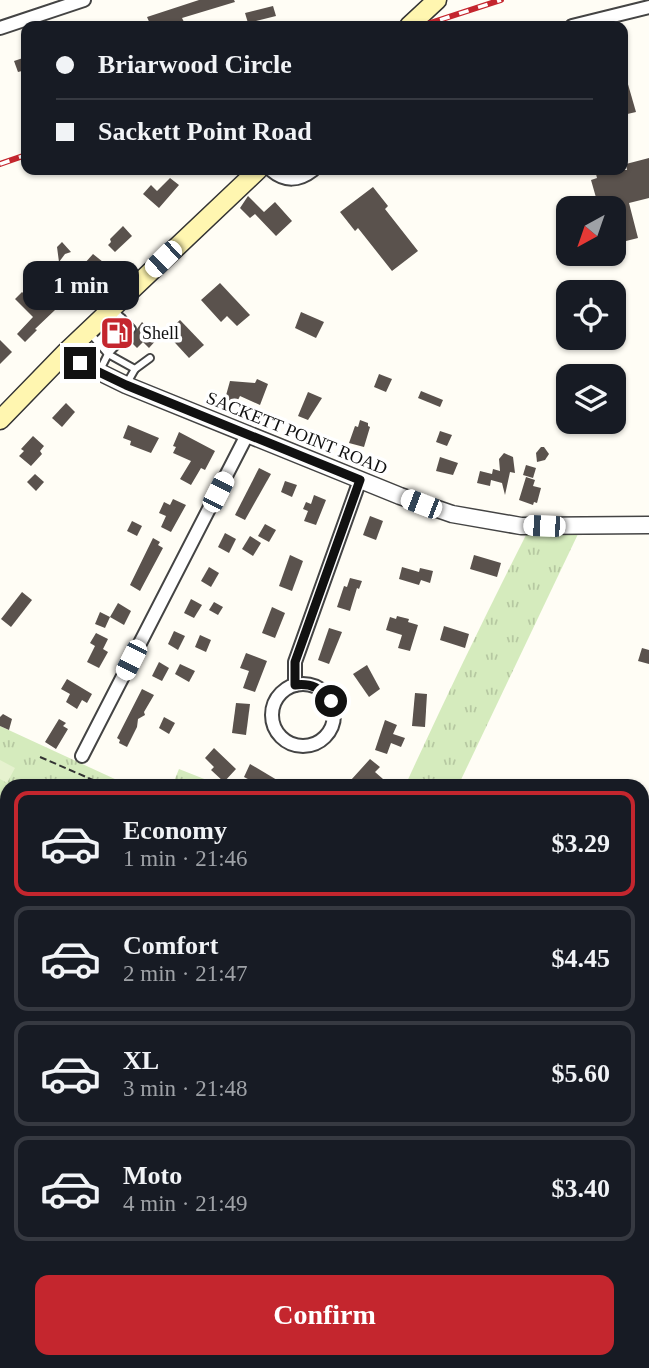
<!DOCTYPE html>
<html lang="en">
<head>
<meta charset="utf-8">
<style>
	:root { --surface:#171b24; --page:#20242c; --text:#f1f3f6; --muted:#9ea1a6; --line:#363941; --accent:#c4262e }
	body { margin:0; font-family:Georgia,serif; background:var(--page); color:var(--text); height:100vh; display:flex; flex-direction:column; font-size:26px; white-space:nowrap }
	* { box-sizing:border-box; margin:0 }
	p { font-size:23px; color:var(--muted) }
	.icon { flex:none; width:38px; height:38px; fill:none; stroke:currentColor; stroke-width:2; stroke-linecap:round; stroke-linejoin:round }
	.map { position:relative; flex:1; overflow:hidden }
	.sheet { position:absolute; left:0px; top:779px; width:649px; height:590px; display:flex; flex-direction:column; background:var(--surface); border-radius:21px 21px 0 0; box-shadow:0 2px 5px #0004 }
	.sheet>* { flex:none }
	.top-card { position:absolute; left:21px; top:21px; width:607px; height:154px; border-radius:14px; box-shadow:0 2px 5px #0004; display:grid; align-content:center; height:154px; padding:0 35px; background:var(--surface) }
	.needle { width:46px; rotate:220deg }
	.tools { position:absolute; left:556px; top:196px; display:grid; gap:14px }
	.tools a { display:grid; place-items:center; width:70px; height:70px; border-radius:14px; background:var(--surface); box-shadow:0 2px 5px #0004; font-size:35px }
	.end { position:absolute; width:32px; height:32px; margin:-16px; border:9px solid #111; background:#fff; box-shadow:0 0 0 4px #fff }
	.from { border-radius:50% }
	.bubble { position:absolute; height:49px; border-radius:14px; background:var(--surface); box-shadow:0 2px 5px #0004; font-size:23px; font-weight:700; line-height:49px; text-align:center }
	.car { position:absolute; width:21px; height:42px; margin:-21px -10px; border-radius:9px; box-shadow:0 0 5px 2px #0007; background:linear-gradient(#fff 24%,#345 0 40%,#fff 0 76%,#345 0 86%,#fff 0) }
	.top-card b { display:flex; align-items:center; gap:24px; height:66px; font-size:26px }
	.top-card b+b { border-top:2px solid var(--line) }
	.top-card i { width:18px; height:18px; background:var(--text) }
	ul { padding:12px 0 0; list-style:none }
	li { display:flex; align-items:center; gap:21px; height:105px; margin:0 14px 10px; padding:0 21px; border:4px solid var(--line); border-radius:14px }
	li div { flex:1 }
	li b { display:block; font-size:26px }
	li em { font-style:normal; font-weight:700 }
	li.active { border-color:var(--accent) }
	li>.icon { width:63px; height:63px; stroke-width:1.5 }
	.button { display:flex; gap:14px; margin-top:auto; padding:14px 35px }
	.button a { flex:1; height:80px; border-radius:14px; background:var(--accent); color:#fff; font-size:28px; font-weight:700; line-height:80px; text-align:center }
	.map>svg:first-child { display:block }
	.park { fill:url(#park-tufts) }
	.pitch { fill:#e6f2cf }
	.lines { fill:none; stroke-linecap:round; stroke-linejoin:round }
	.stream { stroke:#3f96cf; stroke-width:3.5 }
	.building { fill:#5a524d }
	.service-casing { stroke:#444; stroke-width:10 }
	.minor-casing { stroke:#444; stroke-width:16 }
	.tertiary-casing { stroke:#444; stroke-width:19 }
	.secondary-casing { stroke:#333; stroke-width:21 }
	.path { stroke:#333; stroke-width:2; stroke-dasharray:7 3.5; stroke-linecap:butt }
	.service { stroke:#fff; stroke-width:6 }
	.minor { stroke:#fff; stroke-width:12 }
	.tertiary { stroke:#fff; stroke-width:16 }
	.secondary { stroke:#fff6b0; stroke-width:18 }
	.rail-casing { stroke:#c4262e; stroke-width:6 }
	.rail { stroke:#fff; stroke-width:3.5; stroke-dasharray:10; stroke-linecap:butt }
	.route { stroke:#111; stroke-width:9 }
	.labels { text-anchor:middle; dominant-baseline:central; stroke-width:7; stroke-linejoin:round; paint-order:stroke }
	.poi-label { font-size:18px; fill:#111; stroke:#fff; text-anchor:start }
	.street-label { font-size:18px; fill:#111; stroke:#fff }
</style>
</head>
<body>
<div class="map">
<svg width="649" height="1368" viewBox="0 0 649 1368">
	<defs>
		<pattern id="park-tufts" width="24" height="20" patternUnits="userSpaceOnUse" patternTransform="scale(1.75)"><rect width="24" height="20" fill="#d5ebbd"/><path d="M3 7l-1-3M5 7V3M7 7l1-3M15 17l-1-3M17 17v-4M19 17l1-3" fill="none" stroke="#b6c8a1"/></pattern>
	</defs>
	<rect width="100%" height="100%" fill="#fffdf5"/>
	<g class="park">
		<path d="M578,534L458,786H405C444,701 484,618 526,535Z"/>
		<path d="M0,726L130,786H7V1241L0,1247Z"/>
		<path d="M179,769L222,786H172Z"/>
		<path d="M642,1270L649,1273V1368H570L572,1362H642Z"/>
		<path d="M152,1362H274L270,1368H148Z"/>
	</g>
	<g class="pitch">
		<path d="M0,760L15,768L7,783L0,779Z"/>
		<path d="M7,885V933L0,930V900Z"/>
		<path d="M327,1362H416L412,1368H323Z"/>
	</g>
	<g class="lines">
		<g class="stream">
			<path d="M642,1014H649"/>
			<path d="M0,1027L7,1032"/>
		</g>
	</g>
	<g class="building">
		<path d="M199,0H234L235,2L182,18L184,22L176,26H151L147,17Z"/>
		<path d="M273,6L276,16L248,23L245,13Z"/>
		<path d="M26,57V70L18,72L14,61Z"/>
		<path d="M623,74H625L636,112L623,115Z"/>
		<path d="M649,158V198L629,203L638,238L614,244V208H599L591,180L597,178L595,170H627L626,164Z"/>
		<path d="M170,178L179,185L159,208L143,194L151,185L157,191Z"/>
		<path d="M373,187L388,206L385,209L418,251L392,271L358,228L355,231L340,212Z"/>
		<path d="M248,196L264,212L275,202L292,221L276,236L255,214L250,218L240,208Z"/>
		<path d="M123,226L132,236L115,252L108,245L111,242L110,239Z"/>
		<path d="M62,242L71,252L65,254L59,262L57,247Z"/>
		<path d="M93,254L103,262L92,275L78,286L80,288L70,298L60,289L85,265L84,264Z"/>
		<path d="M220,283L250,315L237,326L227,316L221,322L201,300Z"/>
		<path d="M22,292L34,303L41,296L55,310L35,329L37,330L25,342L17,334L33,317L15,299Z"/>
		<path d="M301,312L324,322L316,338L295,328Z"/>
		<path d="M180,320L204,345L189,358L166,333Z"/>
		<path d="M142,322L158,338L149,348L143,342L137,348L129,340Z"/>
		<path d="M0,340L12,352L0,364Z"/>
		<path d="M379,374L392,379L386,392L374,387Z"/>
		<path d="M257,379L268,384L260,405L240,396L236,404L225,399L230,381L255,383Z"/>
		<path d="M421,391L443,400L440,407L418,398Z"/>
		<path d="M308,392L322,398L308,420L298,416Z"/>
		<path d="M66,403L75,412L62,427L52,418Z"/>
		<path d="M360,420L368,423V426L370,427L364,447L349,443L355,426L358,427Z"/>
		<path d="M128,425L159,438L151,453L130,445L131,441L123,438Z"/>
		<path d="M440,431L452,435L447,446L436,442Z"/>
		<path d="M179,432L215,451L205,470L201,468L191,485L180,479L191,461L173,453L176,447L173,446Z"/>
		<path d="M33,436L44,446L40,451L42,454L31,466L19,456L24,451L21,449Z"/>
		<path d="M541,447H544L549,454L545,460L537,462L536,453Z"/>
		<path d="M504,453L513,457L515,473L510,472L505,495L502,483L491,480L490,486L477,483L480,471L492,474L493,469L500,471L499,459Z"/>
		<path d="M440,457L458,463L453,475L436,471Z"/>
		<path d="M526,465L536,468L533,478L523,475Z"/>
		<path d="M259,468L271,474L245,520L235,515Z"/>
		<path d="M35,474L44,482L36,491L27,482Z"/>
		<path d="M526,477L535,480L533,486L541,488L537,503L534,502L533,505L519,500Z"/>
		<path d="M285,481L297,485L292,497L281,492Z"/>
		<path d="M314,495L326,500L316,525L304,521L308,511L303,509L306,502L311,504Z"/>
		<path d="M173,499L186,505L171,532L161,527L166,516L159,513L164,502L170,505Z"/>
		<path d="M370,516L383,521L376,540L363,535Z"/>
		<path d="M132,521L142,526L137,536L127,531Z"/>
		<path d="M265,524L276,530L269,542L258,536Z"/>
		<path d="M225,533L236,539L229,553L218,547Z"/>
		<path d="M250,536L261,543L253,556L242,549Z"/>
		<path d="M153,538L160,542L158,545L163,548L140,591L130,585Z"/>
		<path d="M290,555L303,561L292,591L279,586Z"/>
		<path d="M474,555L501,563L497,577L470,569Z"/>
		<path d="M209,567L219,573L211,587L201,581Z"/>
		<path d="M402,567L419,572L420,568L433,571L430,583L421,580L419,585L399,579Z"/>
		<path d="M350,578L362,581L359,589L357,588L350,611L337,607L344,586L347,587Z"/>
		<path d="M22,592L32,600L11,627L1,619Z"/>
		<path d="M191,599L202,605L194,618L184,613Z"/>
		<path d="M214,602L223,607L218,615L209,610Z"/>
		<path d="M118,603L131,611L124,625L110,617Z"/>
		<path d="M272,607L285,613L275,638L262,633Z"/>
		<path d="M100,612L110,617L105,628L95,624Z"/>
		<path d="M397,616L409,619L408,622L418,625L410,651L398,648L402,635L386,630L390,617L396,619Z"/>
		<path d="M444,626L469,634L465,648L440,640Z"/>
		<path d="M329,628L342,632L329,664L318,660Z"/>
		<path d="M174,631L185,636L178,650L168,644Z"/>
		<path d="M96,633L108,639L103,649L108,652L99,668L87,662L95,646L90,643Z"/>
		<path d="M200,635L211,640L206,652L195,647Z"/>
		<path d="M642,648L649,650V664L638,661Z"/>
		<path d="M246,653L267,661L255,692L243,688L249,671L240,668Z"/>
		<path d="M159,662L169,668L162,681L152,676Z"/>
		<path d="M180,664L195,671L189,682L175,674Z"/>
		<path d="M367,665L380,689L369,697L353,674Z"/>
		<path d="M67,679L92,694L87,703L82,700L77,709L66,702L70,694L61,689Z"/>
		<path d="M142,689L154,695L144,712L145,715L138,719L137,727L127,747L119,743L120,740L117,738Z"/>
		<path d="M415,693L427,694L425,727L412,726Z"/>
		<path d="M236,703L250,704L246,735L232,733Z"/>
		<path d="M3,714L12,719L9,730L0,726V717Z"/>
		<path d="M164,717L175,723L169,734L159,728Z"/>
		<path d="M59,719L66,723L63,726L68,729L56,749L45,742Z"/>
		<path d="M385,720L397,725L393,734L405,738L401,747L391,743L387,754L375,750Z"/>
		<path d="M214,748L236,769L224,782L211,770L214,767L205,758Z"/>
		<path d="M370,759L380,767L375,772L383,779L376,786H357L351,780Z"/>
		<path d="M250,764L277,780L274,786H261L244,777Z"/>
	</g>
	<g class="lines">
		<g class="service-casing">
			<g id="service">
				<path d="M89,332L108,354L132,329L114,310"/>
				<path d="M98,341L122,318"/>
				<path d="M135,369L150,358"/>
				<path d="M99,372L108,354L135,369L127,383"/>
			</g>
		</g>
		<g class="minor-casing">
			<g id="minor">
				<path d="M572,26L649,7"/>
				<path d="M0,28L84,0"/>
				<path d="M271,170C285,182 299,181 313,170"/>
				<circle cx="303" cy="715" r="31"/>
				<path d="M295,685V662L360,480"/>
				<path d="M82,756L248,433"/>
				<path d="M642,956L649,932"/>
				<path d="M6,1368L15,1362"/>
			</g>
		</g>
		<g class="tertiary-casing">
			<path id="tertiary" d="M66,352L77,361L126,385L400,496L452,514L521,526L649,525"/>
		</g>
		<g class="secondary-casing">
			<g id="secondary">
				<path d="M409,26L437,0"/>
				<path d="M0,420L66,352L258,170"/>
			</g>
		</g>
		<g class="path">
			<path d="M40,757L107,786"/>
			<path d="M0,1056L7,1059"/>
			<path d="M0,1228L7,1223"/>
			<path d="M144,1368L147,1362"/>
		</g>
		<use href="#service" class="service"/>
		<use href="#minor" class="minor"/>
		<use href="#tertiary" class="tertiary"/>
		<use href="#secondary" class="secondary"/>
		<g class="rail-casing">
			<g id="rail">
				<path d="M421,26L501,0"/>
				<path d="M0,164L26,155"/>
			</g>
		</g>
		<use href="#rail" class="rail"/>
	</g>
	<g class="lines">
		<path class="route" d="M80,363L126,385L360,480L295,662V685C311,683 321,688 331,701"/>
	</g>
	<defs>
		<g id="fuel-square" transform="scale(1.75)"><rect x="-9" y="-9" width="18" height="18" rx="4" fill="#c4262e" stroke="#fff"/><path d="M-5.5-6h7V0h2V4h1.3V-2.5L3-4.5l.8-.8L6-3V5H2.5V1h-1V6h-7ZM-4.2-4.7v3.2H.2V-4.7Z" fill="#fff"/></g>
	</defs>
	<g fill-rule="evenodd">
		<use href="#fuel-square" x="117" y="333"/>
	</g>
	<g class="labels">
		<g class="poi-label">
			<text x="142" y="333">Shell</text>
		</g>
		<g class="street-label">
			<text transform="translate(297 433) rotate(22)">SACKETT POINT ROAD</text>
		</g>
	</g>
</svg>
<div class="tools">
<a><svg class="needle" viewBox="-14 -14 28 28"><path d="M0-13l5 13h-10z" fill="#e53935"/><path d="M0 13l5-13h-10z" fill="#9ea1a6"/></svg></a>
<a><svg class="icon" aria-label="locate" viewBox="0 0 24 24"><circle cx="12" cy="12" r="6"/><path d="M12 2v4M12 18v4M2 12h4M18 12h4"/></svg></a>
<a><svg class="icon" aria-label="layers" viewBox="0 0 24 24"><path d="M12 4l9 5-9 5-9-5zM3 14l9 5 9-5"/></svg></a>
</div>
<i class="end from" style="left:331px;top:701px"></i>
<i class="end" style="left:80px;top:363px"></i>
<div class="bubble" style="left:23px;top:261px;width:116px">1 min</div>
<i class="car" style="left:163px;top:259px;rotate:226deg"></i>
<i class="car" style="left:218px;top:492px;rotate:27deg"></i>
<i class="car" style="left:421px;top:504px;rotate:291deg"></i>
<i class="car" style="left:544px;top:526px;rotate:272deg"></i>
<i class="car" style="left:131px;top:660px;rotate:207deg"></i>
<div class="top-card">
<b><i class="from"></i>Briarwood Circle</b>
<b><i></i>Sackett Point Road</b>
</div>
<section class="sheet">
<ul>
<li class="active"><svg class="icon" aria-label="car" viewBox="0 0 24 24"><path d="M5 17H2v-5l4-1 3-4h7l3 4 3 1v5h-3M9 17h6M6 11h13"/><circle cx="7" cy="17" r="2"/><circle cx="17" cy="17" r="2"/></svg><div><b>Economy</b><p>1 min · 21:46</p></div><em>$3.29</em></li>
<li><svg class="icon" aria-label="car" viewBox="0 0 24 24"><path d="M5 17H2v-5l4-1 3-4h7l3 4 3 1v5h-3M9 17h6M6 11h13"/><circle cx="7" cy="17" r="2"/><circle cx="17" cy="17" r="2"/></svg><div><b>Comfort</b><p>2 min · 21:47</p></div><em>$4.45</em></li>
<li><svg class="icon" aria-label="car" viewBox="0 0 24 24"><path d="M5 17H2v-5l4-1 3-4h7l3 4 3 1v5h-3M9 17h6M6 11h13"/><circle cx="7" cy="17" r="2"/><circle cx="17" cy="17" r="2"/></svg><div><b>XL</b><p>3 min · 21:48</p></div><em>$5.60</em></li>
<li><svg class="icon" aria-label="car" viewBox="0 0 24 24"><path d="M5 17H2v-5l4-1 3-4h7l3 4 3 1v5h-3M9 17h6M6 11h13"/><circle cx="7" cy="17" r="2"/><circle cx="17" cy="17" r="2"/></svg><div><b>Moto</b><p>4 min · 21:49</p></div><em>$3.40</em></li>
</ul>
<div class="button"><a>Confirm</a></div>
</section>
</div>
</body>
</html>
